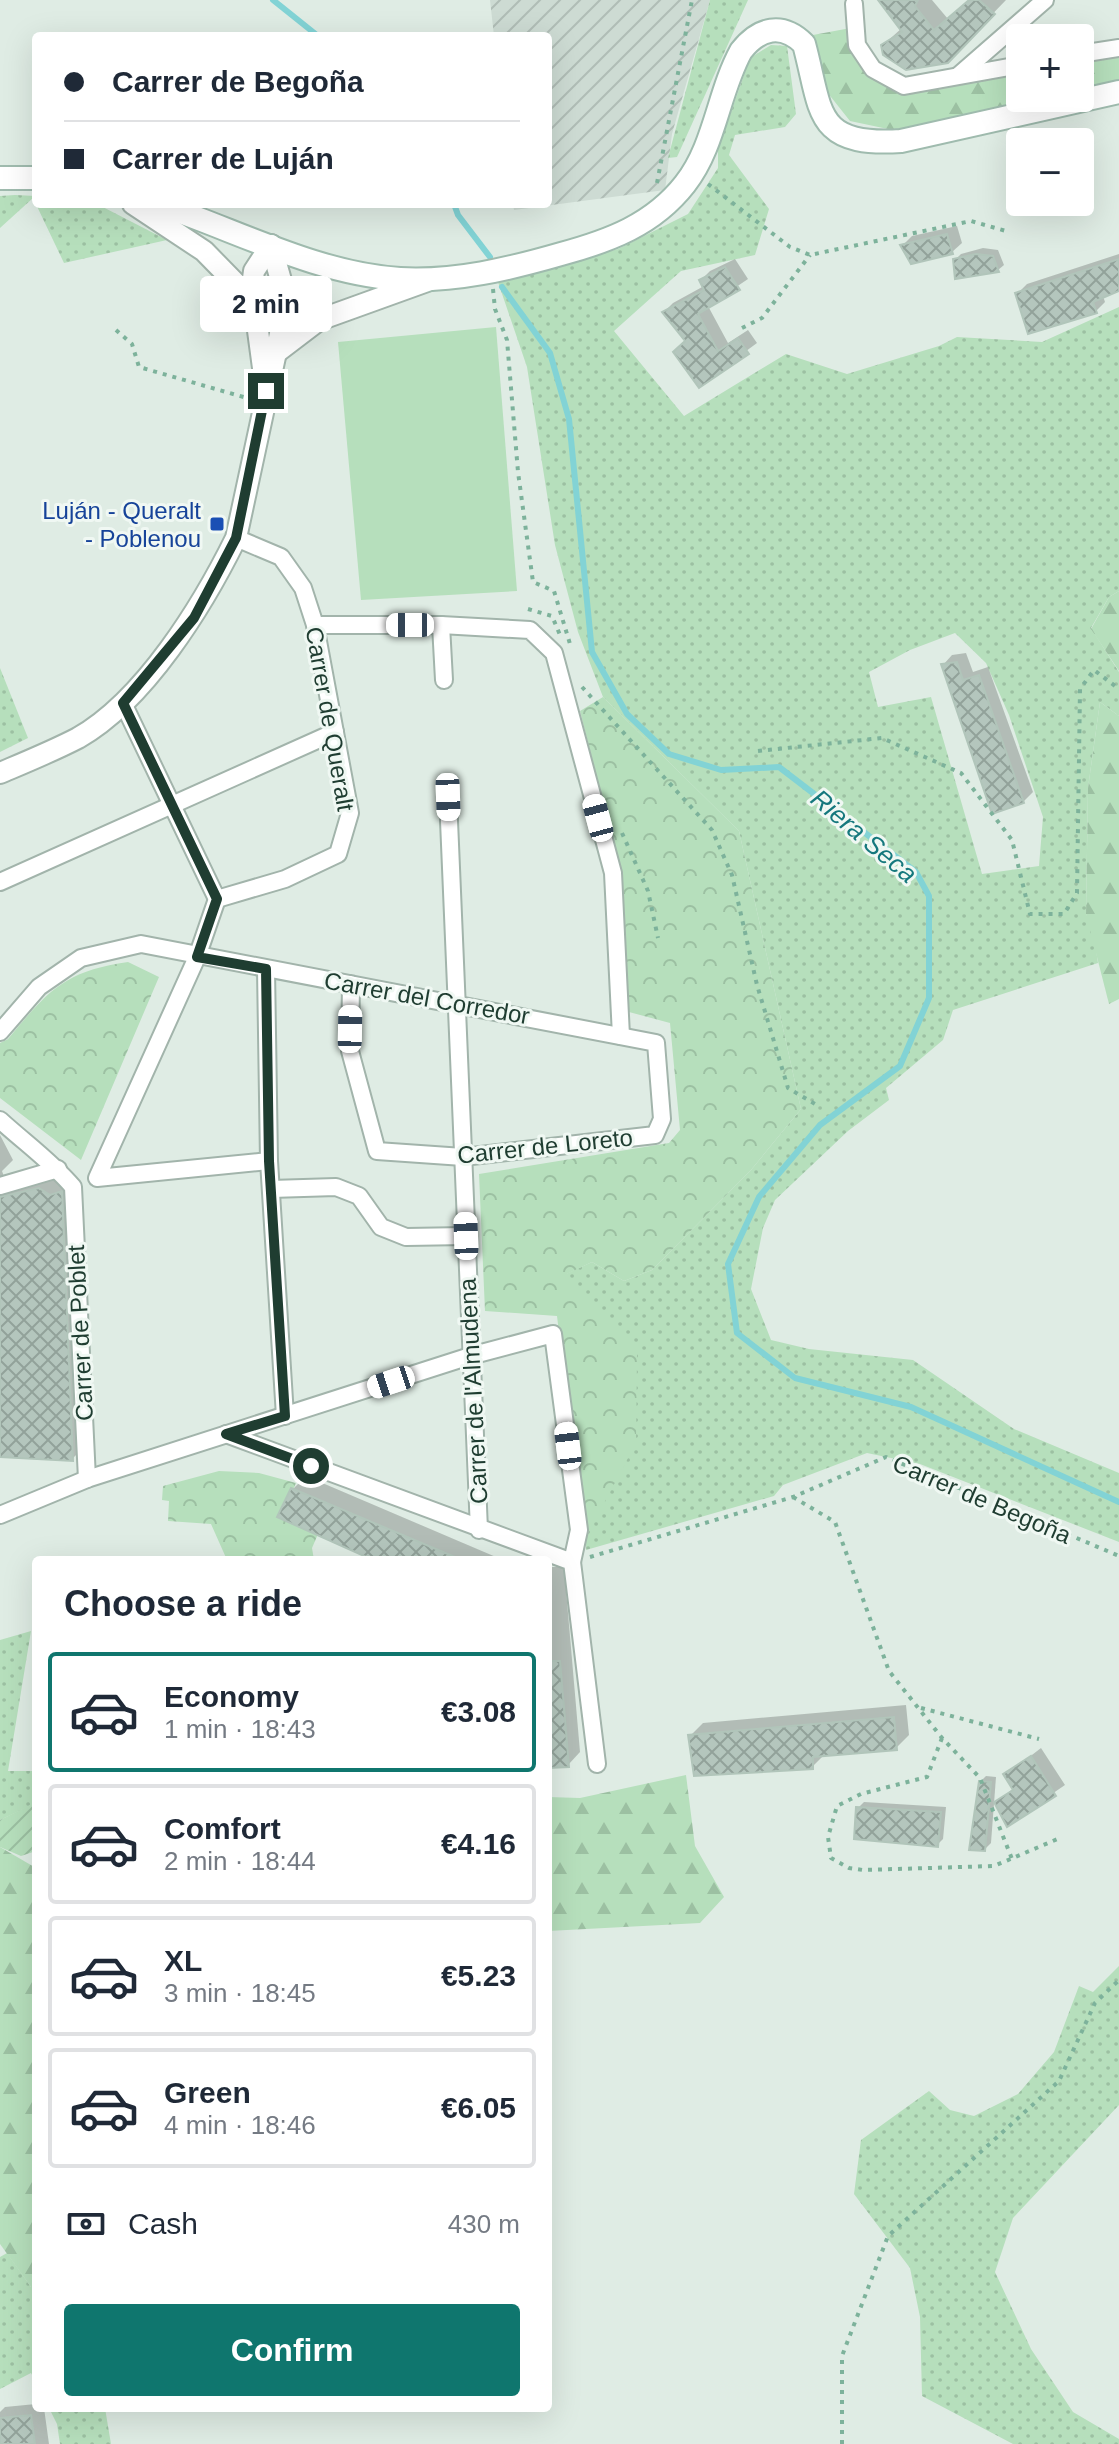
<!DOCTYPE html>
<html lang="en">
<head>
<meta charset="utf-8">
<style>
	:root { --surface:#fff; --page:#f2f2f3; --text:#1f2937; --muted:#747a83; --line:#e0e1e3; --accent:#0f766e }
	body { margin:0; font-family:Helvetica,sans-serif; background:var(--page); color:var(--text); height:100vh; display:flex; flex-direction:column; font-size:30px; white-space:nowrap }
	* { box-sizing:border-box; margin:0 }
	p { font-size:26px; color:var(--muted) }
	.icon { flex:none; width:44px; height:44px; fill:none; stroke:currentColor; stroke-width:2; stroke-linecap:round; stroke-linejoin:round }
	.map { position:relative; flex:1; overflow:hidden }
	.panel { position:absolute; left:32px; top:1556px; width:520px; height:856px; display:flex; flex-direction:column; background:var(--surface); border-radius:8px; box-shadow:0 8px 32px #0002 }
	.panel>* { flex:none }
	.hud { position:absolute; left:32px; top:32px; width:520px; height:176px; border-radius:8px; box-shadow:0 8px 32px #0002; display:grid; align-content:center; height:176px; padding:0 32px; background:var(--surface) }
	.tools { position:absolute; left:1006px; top:24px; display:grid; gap:16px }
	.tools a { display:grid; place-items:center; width:88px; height:88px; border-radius:8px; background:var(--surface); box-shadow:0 8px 32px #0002; font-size:40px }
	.end { position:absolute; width:36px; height:36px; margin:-18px; border:10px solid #1f3d31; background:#fff; box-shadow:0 0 0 4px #fff }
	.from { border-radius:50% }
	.bubble { position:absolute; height:56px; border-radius:8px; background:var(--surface); box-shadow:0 8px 32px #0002; font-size:26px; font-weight:700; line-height:56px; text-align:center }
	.car { position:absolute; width:24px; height:48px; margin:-24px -12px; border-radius:10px; box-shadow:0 0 6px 2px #0007; background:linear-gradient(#fff 24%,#345 0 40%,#fff 0 76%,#345 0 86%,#fff 0) }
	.hud b { display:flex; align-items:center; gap:28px; height:76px; font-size:30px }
	.hud b+b { border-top:2px solid var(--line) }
	.hud i { width:20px; height:20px; background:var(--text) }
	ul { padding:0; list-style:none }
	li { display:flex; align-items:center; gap:24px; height:120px; margin:0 16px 12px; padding:0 16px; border:4px solid var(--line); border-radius:8px }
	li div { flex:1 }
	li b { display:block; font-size:30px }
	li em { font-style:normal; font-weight:700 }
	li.active { border-color:var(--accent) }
	li>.icon { width:72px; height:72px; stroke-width:1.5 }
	h2 { padding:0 32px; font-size:36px; line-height:96px }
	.pay { display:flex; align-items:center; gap:20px; height:88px; padding:0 32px; font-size:30px }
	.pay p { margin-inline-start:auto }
	.action { display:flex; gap:16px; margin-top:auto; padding:16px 32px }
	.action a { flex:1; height:92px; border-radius:8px; background:var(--accent); color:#fff; font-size:32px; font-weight:700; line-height:92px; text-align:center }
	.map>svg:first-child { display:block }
	.industrial { fill:url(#industrial-furrows) }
	.grass { fill:url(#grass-dots); fill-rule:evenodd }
	.forest { fill:url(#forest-firs) }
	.park { fill:url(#park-crowns) }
	.garden { fill:url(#garden-furrows) }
	.pitch { fill:#b6dfbc }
	.shadow { fill:#0003 }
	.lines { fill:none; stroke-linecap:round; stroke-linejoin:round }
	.stream { stroke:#82d3d5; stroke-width:6 }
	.building { fill:url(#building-cross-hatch); stroke:#b1c5ba; stroke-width:2 }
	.minor-casing { stroke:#a2b4ab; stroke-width:20 }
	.tertiary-casing { stroke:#a2b4ab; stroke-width:24 }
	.secondary-casing { stroke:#9fbbae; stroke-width:26 }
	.path { stroke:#7db29b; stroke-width:4; stroke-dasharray:4 6; stroke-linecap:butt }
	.minor { stroke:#fff; stroke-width:16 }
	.tertiary { stroke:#fff; stroke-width:20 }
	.secondary { stroke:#fff; stroke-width:22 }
	.route { stroke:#1f3d31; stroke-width:10 }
	.transit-dot { fill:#1a4fb4; stroke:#f0f8f3; stroke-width:3 }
	.labels { text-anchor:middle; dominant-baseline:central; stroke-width:6; stroke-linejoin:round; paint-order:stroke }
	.transit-label { font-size:24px; fill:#164399; stroke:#f0f8f3; text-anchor:end }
	.street-label { font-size:24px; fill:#1f3d31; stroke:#f0f8f3 }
	.water-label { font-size:26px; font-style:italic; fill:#15787d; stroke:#f0f8f3 }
</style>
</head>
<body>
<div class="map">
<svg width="1119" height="2444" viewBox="0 0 1119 2444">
	<defs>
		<pattern id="industrial-furrows" width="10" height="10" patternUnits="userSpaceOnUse" patternTransform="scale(2)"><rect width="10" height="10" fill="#cddbd3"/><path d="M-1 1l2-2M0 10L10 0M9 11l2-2" fill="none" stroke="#b0bdb6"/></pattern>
		<pattern id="grass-dots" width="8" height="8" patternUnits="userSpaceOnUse" patternTransform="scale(2)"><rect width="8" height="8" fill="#b6dfbc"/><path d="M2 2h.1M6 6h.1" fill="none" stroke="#9cc0a2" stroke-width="1.8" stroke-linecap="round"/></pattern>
		<pattern id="forest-firs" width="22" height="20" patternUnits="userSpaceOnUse" patternTransform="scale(2)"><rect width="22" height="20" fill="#b6dfbc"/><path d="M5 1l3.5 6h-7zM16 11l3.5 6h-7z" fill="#9cc0a2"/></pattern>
		<pattern id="park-crowns" width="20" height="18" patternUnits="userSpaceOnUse" patternTransform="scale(2)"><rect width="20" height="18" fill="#b6dfbc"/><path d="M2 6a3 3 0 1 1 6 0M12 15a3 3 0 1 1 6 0" fill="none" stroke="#9cc0a2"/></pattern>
		<pattern id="garden-furrows" width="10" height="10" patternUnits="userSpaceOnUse" patternTransform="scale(2)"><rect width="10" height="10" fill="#b6dfbc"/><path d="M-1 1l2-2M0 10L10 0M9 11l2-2" fill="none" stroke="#9cc0a2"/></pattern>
		<pattern id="building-cross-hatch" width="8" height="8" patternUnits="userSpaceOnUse" patternTransform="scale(2)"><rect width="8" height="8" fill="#b4c6bd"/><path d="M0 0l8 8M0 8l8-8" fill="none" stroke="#92a29a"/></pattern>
	</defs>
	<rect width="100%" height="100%" fill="#dfece4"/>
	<path class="industrial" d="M490,0H710L672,134L665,190L514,210L513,204H548V36H494Z"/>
	<g class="grass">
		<path d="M710,0H748L677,157L668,158Z"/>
		<path d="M771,45L787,46L796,114L785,127L735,135L729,155L769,209L755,255L681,271L614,331L684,416L786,354L847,374L939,346L957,337L1042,342L1119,307V591L1109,597L1091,628L1119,672V716L1100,702L1088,788L1086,915L1091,917L1098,963L953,1010L943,1040L886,1088L889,1100L848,1131L775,1200L763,1228L751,1289L771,1340L809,1349L913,1360L1014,1429L1119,1473V1542L920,1464L867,1453L783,1485L774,1496L586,1550L566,1274L592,1262L624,1281L652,1270L751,1170L801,1109L739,831L603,697L578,632L555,545L527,367L498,282L618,249L688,214L718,168V149L750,58ZM955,633L986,663L1009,715L1043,817L1039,866L982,874L931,697L878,707L869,672L910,650Z"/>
		<path d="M15,195L36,196V204H97L167,240L64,263L33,198L0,228V196Z"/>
		<path d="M0,668L28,738L0,752Z"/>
		<path d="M31,1631L8,1771H36V1803L0,1820V1640Z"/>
		<path d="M1119,1966V2105L1013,2218L995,2272L1031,2349L1073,2412L1119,2439V2444H1013L922,2396L920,2317L910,2268L854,2194L861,2140L929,2091L950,2110L974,2116L1018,2094L1054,2052L1079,1986L1093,1992Z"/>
		<path d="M7,2253L31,2287H36V2382L31,2373L0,2389V2257Z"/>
		<path d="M49,2408H105L111,2444H60L57,2424Z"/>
	</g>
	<g class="forest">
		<path d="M856,27L857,45L904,86L1020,65V98H1059L902,132L850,121L827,92L813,35Z"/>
		<path d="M1119,48V84L1080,93V54Z"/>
		<path d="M1119,591V671L1091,629L1109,597Z"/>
		<path d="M1100,702L1119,716V999L1109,1004L1086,914L1088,788Z"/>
		<path d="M686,1775L695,1846L724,1897L700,1923L548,1931V1797L580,1798Z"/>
		<path d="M0,1847L36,1868V2287H31L0,2244Z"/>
	</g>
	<g class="park">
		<path d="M603,697L739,831L801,1109L751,1170L652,1270L624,1281L592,1262L567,1274L637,1354L636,1443L584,1541L557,1316L485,1311L479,1174L669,1143L680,1130L670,1023L629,1012L621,896L601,794L580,711Z"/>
		<path d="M128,962L159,977L81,1160L0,1098V1043L8,1039C48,991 64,971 128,962Z"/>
		<path d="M219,1471L259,1473L296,1483L282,1515L318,1534L312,1548L314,1560H227L211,1524L168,1521L169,1501L162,1500L163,1486Z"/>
	</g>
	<path class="garden" d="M36,1802V1851L21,1856L0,1847V1820Z"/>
	<path class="pitch" d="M496,327L517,591L361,600L338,342Z"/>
	<g class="shadow">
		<path d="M881,0H932L948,19L970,0H1006L947,61L883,45L902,28Z"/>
		<path d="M957,226L962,243L952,252L903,245L912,236Z"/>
		<path d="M983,248L998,250L1004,265L998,270L956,276L955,260L961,254Z"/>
		<path d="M1119,254V289L1103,296L1105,302L1096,311L1017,294L1027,284Z"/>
		<path d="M735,259L748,279L708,306L728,343L748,330L757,343L700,385L688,341L664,312L673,303L704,286L701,280L710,271Z"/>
		<path d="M966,653L973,672L988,667L1033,792L1023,802L943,665L952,655Z"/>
		<path d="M0,1135L13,1160L2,1171L6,1182L53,1176L74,1180L85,1446L72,1459L0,1455Z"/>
		<path d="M306,1476L503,1560H380L293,1489Z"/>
		<path d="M548,1567H564L580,1752L568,1765L548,1766Z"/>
		<path d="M906,1705L909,1735L896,1748L825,1754L812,1767L690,1736L703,1723Z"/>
		<path d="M1041,1748L1065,1785L1008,1824L996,1802L1014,1788L1006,1775Z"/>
		<path d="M986,1776L996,1777L991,1843L985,1849L980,1782Z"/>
		<path d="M864,1802L946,1807L943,1839L937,1845L858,1808Z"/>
		<path d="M36,2404V2408H44L49,2444H0V2412L5,2407Z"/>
	</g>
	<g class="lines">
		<g class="stream">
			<path d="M273,0L318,36"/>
			<path d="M454,204L458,215L490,257"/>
			<path d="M502,287L550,353L569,419L592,652L627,714L669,754L721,770L779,767L916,872L929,896V998L900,1066L820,1125L759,1197L728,1264L737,1333L795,1378L911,1407L1119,1502"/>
		</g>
	</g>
	<g class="building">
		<path d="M878,0H918L915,6L934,30L969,0H979L995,14L948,63L906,70L883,55L881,45L902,32Z"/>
		<path d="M947,234L953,254L911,264L900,245Z"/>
		<path d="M976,254L993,256L999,272L955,279L953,259Z"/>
		<path d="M1119,259V291L1093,302L1097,313L1028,334L1015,293Z"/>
		<path d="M725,267L740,290L698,314L718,351L738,338L749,354L699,388L673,352L685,341L662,312L704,290L699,280Z"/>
		<path d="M957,662L963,680L979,675L1024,803L992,814L941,664Z"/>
		<path d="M39,1188L50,1195L62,1191L73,1461L0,1457V1197Z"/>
		<path d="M291,1488L462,1560H373L277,1517Z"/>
		<path d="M548,1661H560L569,1767L548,1768Z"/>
		<path d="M894,1717L897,1750L813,1757V1769L694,1776L688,1735Z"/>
		<path d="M1031,1756L1056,1796L1007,1827L994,1802L1013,1790L1003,1774Z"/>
		<path d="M979,1781L991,1782L985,1851L969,1850Z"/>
		<path d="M856,1807L941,1812L938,1847L854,1839Z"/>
		<path d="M31,2415L35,2444H0V2418Z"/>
	</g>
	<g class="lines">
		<g class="minor-casing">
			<g id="minor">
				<path d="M854,4L857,45L873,69L904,86L1020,65"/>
				<path d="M1080,54L1119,48"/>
				<path d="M959,75L1045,0"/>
				<path d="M315,625H441L530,630L554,653L613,873L621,1036"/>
				<path d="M441,625L444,680"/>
				<path d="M123,703L217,899"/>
				<path d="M448,797L479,1530"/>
				<path d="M0,882L335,732"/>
				<path d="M217,899L285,879L338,854L350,813L315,625L303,588L281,557L236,538"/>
				<path d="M217,899L197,957L97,1178L269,1161"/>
				<path d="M266,969L269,1161L285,1416"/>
				<path d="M0,1032L39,987L81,958L141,944L656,1043L662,1119L655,1135L463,1157L377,1151L350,1051L351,984"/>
				<path d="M0,1120C24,1142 52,1162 73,1187L87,1479"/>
				<path d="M0,1186L58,1169"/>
				<path d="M271,1189L336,1187L359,1196L381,1227L406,1237L466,1236"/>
				<path d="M226,1434L572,1562L597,1764"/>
				<path d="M0,1515L87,1479L470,1356L553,1334L579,1530L572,1562"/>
			</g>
		</g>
		<g class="tertiary-casing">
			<g id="tertiary">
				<path d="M133,204L204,251L253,301"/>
				<path d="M277,352L319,320L430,280"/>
				<path d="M265,383L252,286L254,271L271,245"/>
				<path d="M0,773C26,762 53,751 78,738C145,700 203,605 236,538L281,329L282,284L271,245"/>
			</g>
		</g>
		<g class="secondary-casing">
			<g id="secondary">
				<path d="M0,178H36"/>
				<path d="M158,204C236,230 317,274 400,279C455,282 509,269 561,254C609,241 653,225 685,184C715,146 718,93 741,51C759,28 782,22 804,44C822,110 813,147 901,141L1119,92"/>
			</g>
		</g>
		<g class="path">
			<path d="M657,183L692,0"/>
			<path d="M708,184L790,247L810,255L971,221L1006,231"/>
			<path d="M493,289L495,309L507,340L518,472L533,582L554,591L570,644"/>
			<path d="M742,328L762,318L810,255"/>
			<path d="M116,330L132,344L139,367L247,398"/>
			<path d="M528,609L552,616L560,635"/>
			<path d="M582,687L712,830L732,875L757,985L788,1088L815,1104"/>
			<path d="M758,751L882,738L961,773L1012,840L1030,914H1064L1077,893L1080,689L1094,670L1119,689"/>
			<path d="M622,833L648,891L658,938"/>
			<path d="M793,1497L835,1522L889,1671L942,1738L980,1778L1012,1859"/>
			<path d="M590,1557L793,1497L886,1457L1119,1556"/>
			<path d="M921,1708L1039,1739"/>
			<path d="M942,1738L927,1777L861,1794L837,1806L828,1837L831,1858L849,1868L863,1870L994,1866L1060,1838"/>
			<path d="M842,2444V2356L888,2236L1059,2081L1095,2003L1119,1980"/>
		</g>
		<use href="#minor" class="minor"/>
		<use href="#tertiary" class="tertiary"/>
		<use href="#secondary" class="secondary"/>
	</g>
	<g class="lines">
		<path class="route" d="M266,391L236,538L194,618L123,703L217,899L197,957L266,969L269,1161L285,1416L226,1434L311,1466"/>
	</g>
	<rect class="transit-dot" x="209" y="516" width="16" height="16" rx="4"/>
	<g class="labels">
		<g class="transit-label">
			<text x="201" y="510">Luján - Queralt<tspan x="201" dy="28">- Poblenou</tspan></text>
		</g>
		<g class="street-label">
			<text transform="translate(330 719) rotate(80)">Carrer de Queralt</text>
			<text transform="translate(427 998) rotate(10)">Carrer del Corredor</text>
			<text transform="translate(545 1146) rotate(-6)">Carrer de Loreto</text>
			<text transform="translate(80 1333) rotate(-93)">Carrer de Poblet</text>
			<text transform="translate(473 1391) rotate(-93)">Carrer de l'Almudena</text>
			<text transform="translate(982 1499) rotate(23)">Carrer de Begoña</text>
		</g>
		<g class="water-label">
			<text transform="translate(864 836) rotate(40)">Riera Seca</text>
		</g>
	</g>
</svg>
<div class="tools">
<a>+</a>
<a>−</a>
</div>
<i class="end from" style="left:311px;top:1466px"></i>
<i class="end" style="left:266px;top:391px"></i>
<div class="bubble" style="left:200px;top:276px;width:132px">2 min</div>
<i class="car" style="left:410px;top:625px;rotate:270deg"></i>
<i class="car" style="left:448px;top:797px;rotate:178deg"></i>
<i class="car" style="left:598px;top:818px;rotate:345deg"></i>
<i class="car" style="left:350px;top:1029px;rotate:1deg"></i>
<i class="car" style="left:466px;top:1236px;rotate:358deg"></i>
<i class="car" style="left:391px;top:1382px;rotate:252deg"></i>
<i class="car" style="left:568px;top:1446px;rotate:353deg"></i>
<div class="hud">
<b><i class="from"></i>Carrer de Begoña</b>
<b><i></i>Carrer de Luján</b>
</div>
<section class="panel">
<h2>Choose a ride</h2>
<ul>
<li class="active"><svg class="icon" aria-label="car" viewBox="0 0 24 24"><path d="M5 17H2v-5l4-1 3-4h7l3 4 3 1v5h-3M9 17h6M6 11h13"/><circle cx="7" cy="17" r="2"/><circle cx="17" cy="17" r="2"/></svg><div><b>Economy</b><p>1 min · 18:43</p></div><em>€3.08</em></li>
<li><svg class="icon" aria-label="car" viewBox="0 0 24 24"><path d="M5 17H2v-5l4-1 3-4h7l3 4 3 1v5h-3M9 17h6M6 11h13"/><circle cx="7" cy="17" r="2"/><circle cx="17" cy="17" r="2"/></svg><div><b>Comfort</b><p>2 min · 18:44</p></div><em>€4.16</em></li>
<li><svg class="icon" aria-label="car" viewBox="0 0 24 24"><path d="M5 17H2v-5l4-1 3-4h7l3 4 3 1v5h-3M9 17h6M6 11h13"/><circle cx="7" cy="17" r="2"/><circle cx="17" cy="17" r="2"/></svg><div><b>XL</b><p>3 min · 18:45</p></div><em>€5.23</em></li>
<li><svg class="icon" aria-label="car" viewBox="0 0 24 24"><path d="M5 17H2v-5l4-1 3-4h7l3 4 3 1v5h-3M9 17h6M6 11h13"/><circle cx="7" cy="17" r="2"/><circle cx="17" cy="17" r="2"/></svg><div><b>Green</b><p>4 min · 18:46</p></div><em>€6.05</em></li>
</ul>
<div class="pay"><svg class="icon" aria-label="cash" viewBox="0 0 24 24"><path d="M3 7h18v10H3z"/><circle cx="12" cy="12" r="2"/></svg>Cash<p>430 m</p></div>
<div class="action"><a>Confirm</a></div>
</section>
</div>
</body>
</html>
